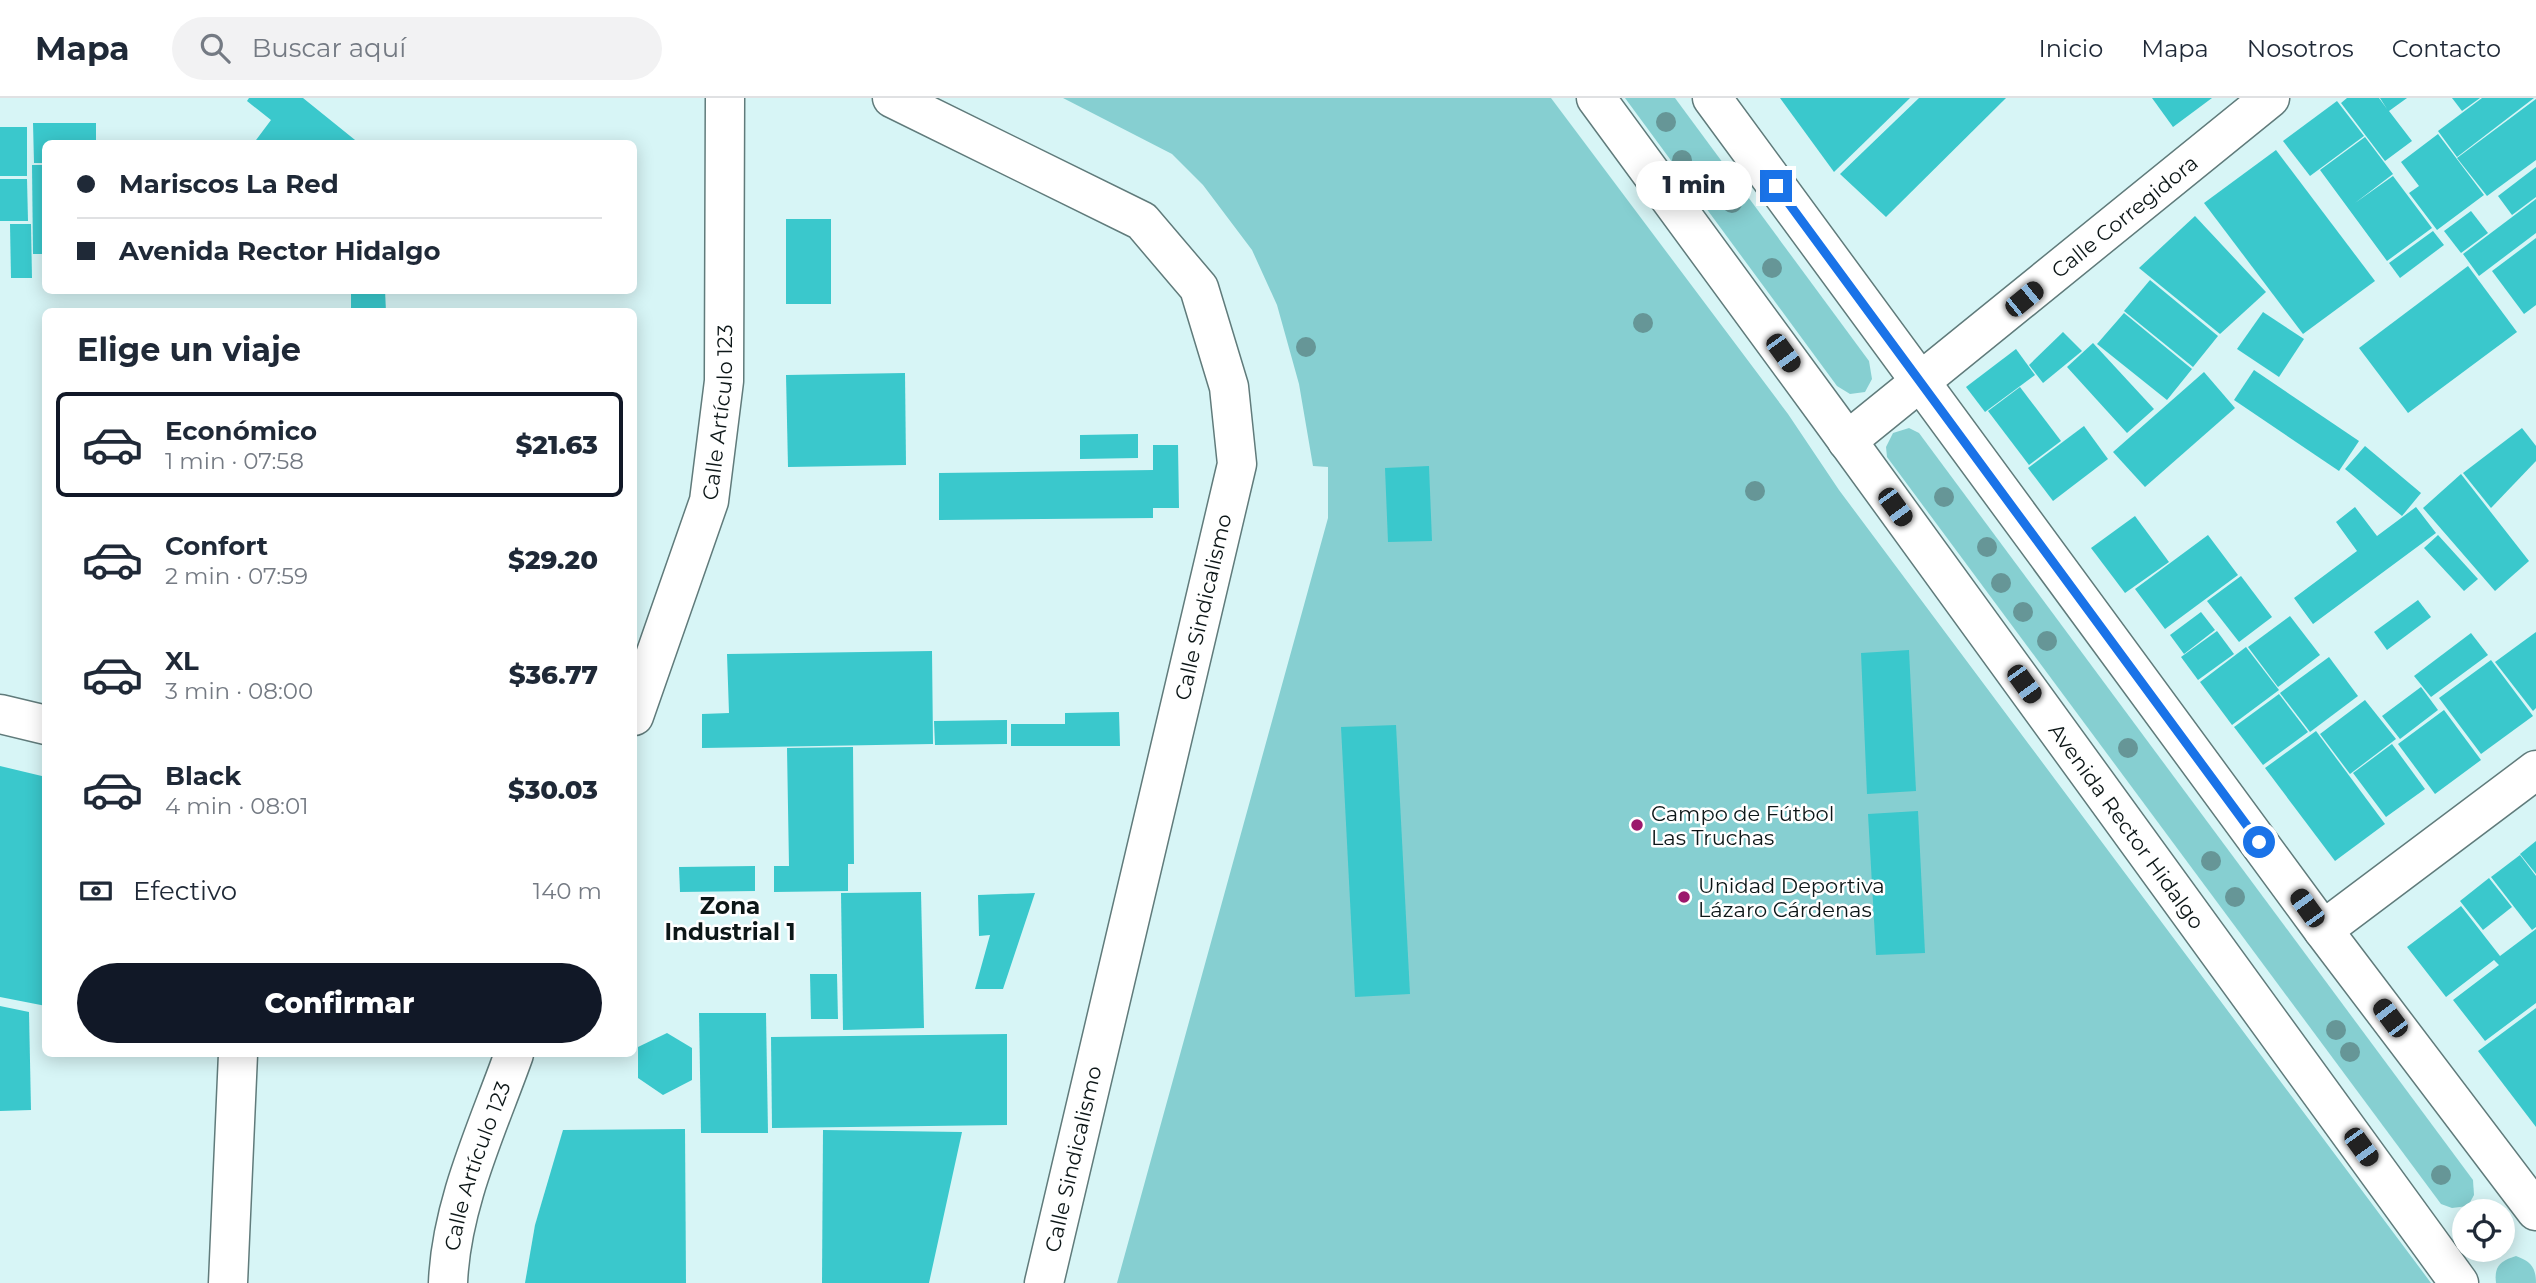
<!DOCTYPE html>
<html lang="es">
<head>
<meta charset="utf-8">
<style>
	:root { --surface:#fff; --page:#f2f2f3; --text:#1f2937; --muted:#747a83; --line:#e0e1e3; --accent:#111827 }
	body { margin:0; font-family:Montserrat,sans-serif; background:var(--page); color:var(--text); height:100vh; display:flex; flex-direction:column; font-size:26px; white-space:nowrap }
	* { box-sizing:border-box; margin:0 }
	p { font-size:23px; color:var(--muted) }
	.icon { flex:none; width:38px; height:38px; fill:none; stroke:currentColor; stroke-width:2; stroke-linecap:round; stroke-linejoin:round }
	.map { position:relative; flex:1; overflow:hidden }
	.drawer { position:absolute; left:42px; top:210px; width:595px; height:749px; display:flex; flex-direction:column; background:var(--surface); border-radius:10px; box-shadow:0 4px 18px #0003 }
	.drawer>* { flex:none }
	.banner { position:absolute; left:42px; top:42px; width:595px; height:154px; border-radius:10px; box-shadow:0 4px 18px #0003; display:grid; align-content:center; height:154px; padding:0 35px; background:var(--surface) }
	.controls { position:absolute; left:2452px; top:1101px; display:grid; gap:14px }
	.controls a { display:grid; place-items:center; width:63px; height:63px; border-radius:50%; background:var(--surface); box-shadow:0 4px 18px #0003; font-size:35px }
	.end { position:absolute; width:32px; height:32px; margin:-16px; border:9px solid #1a73e8; background:#fff; box-shadow:0 0 0 4px #fff }
	.from { border-radius:50% }
	.bubble { position:absolute; height:49px; border-radius:24px; background:var(--surface); box-shadow:0 4px 18px #0003; font-size:23px; font-weight:800; line-height:49px; text-align:center }
	.car { position:absolute; width:21px; height:42px; margin:-21px -10px; border-radius:9px; box-shadow:0 0 5px 2px #0007; background:linear-gradient(#222 24%,#8ab4d8 0 40%,#222 0 76%,#8ab4d8 0 86%,#222 0) }
	.banner b { display:flex; align-items:center; gap:24px; height:66px; font-size:26px }
	.banner b+b { border-top:2px solid var(--line) }
	.banner i { width:18px; height:18px; background:var(--text) }
	ul { padding:0; list-style:none }
	li { display:flex; align-items:center; gap:21px; height:105px; margin:0 14px 10px; padding:0 21px; border:4px solid transparent; border-radius:10px }
	li div { flex:1 }
	li b { display:block; font-size:26px }
	li em { font-style:normal; font-weight:800 }
	li.current { border-color:var(--accent) }
	li>.icon { width:63px; height:63px; stroke-width:1.5 }
	h2 { padding:0 35px; font-size:32px; line-height:84px }
	.pay { display:flex; align-items:center; gap:18px; height:77px; padding:0 35px; font-size:26px }
	.pay p { margin-inline-start:auto }
	.button { display:flex; gap:14px; margin-top:auto; padding:14px 35px }
	.button a { flex:1; height:80px; border-radius:42px; background:var(--accent); color:#fff; font-size:28px; font-weight:800; line-height:80px; text-align:center }
	header { display:flex; align-items:center; gap:42px; box-sizing:border-box; height:98px; padding:0 35px; background:var(--surface); border-bottom:2px solid var(--line) }
	header strong { font-size:33px }
	nav { display:flex; gap:38px; margin-inline-start:auto; font-size:24px }
	.search { width:490px; height:63px; background:var(--page); display:flex; align-items:center; gap:18px; box-sizing:border-box; padding:0 24px; border-radius:38px; color:var(--muted); font-size:26px }
	.map>svg:first-child { display:block }
	.green { fill:#86cfd1 }
	.building { fill:#3ac8cc }
	.lines { fill:none; stroke-linecap:round; stroke-linejoin:round }
	.minor-casing { stroke:#607b7b; stroke-width:41 }
	.minor { stroke:#fff; stroke-width:38 }
	.tree { fill:#669697 }
	.route { stroke:#1a73e8; stroke-width:9 }
	.poi-dot { fill:#9b186c; stroke:#fff; stroke-width:2.5 }
	.labels { text-anchor:middle; dominant-baseline:central; stroke-width:5; stroke-linejoin:round; paint-order:stroke }
	.street-label { font-size:21px; fill:#0d1718; stroke:#fff }
	.poi-label { font-size:21px; fill:#0d1718; stroke:#fff; text-anchor:start }
	.neighbourhood-label { font-size:23px; font-weight:bold; fill:#0d1718; stroke:#fff }
</style>
</head>
<body>
<header>
<strong>Mapa</strong>
<div class="search"><svg class="icon" aria-label="search" viewBox="0 0 24 24"><circle cx="10" cy="10" r="6"/><path d="M15 15l6 6"/></svg>Buscar aquí</div>
<nav><a>Inicio</a><a>Mapa</a><a>Nosotros</a><a>Contacto</a></nav>
</header>
<div class="map">
<svg width="2536" height="1185" viewBox="0 0 2536 1185">
	<rect width="100%" height="100%" fill="#d7f5f6"/>
	<g class="green">
		<path d="M1063,0H1551L1788,316L1839,392L2431,1185H1117L1328,420V369L1313,368L1299,286L1277,207L1252,152L1203,87L1172,56Z"/>
		<path d="M1625,0H1675L1869,263L1872,281L1865,294L1850,296L1837,288Z"/>
		<path d="M1909,330L1919,335L2473,1082L2474,1097L2468,1108L2452,1110L2441,1106L1887,359L1886,349L1893,335Z"/>
		<path d="M2516,1158C2530,1163 2536,1169 2536,1185H2496C2494,1168 2500,1163 2516,1158Z"/>
	</g>
	<g class="building">
		<path d="M249,0H303L360,46H253L271,22L247,3Z"/>
		<path d="M1780,0H1910L1834,74Z"/>
		<path d="M1919,0H2006L1886,119L1840,76Z"/>
		<path d="M2152,0H2212L2173,29Z"/>
		<path d="M2347,0H2379L2387,11L2380,0H2407L2389,13L2412,43L2385,63L2341,5Z"/>
		<path d="M2452,0H2480L2462,13Z"/>
		<path d="M2482,0H2534L2457,59L2438,33Z"/>
		<path d="M2536,1V62L2487,98L2457,60Z"/>
		<path d="M2337,3L2364,38L2310,78L2283,43Z"/>
		<path d="M33,25H96V46H46V65H34Z"/>
		<rect x="0" y="29" width="27" height="49"/>
		<path d="M2438,36L2484,97L2437,132L2409,95L2419,88L2401,64Z"/>
		<path d="M2365,39L2393,76L2355,105L2393,78L2432,130L2387,163L2320,72Z"/>
		<path d="M2276,52L2375,183L2303,236L2204,105Z"/>
		<path d="M32,67H46V156H33Z"/>
		<path d="M2536,69V99L2512,117L2498,98Z"/>
		<path d="M0,81H27L28,123H0Z"/>
		<path d="M2536,101V135L2479,178L2463,156Z"/>
		<path d="M2471,113L2488,135L2461,155L2444,133Z"/>
		<path d="M2195,118L2266,194L2220,236L2139,170Z"/>
		<rect x="786" y="121" width="45" height="85"/>
		<path d="M10,126H31L32,180H11Z"/>
		<path d="M2433,133L2444,147L2400,180L2389,165Z"/>
		<path d="M2536,140V207L2524,216L2492,173Z"/>
		<path d="M2468,168L2517,234L2408,315L2359,250Z"/>
		<path d="M2150,182L2218,238L2193,269L2124,213Z"/>
		<path d="M351,192H385L386,214H351Z"/>
		<path d="M2263,214L2304,241L2279,279L2237,251Z"/>
		<path d="M2124,215L2192,271L2167,302L2097,246Z"/>
		<path d="M2063,234L2082,253L2043,285L2029,267Z"/>
		<path d="M2093,245L2154,311L2127,335L2067,269Z"/>
		<path d="M2016,251L2035,277L1985,314L1966,289Z"/>
		<path d="M2254,272L2359,343L2339,373L2234,302Z"/>
		<path d="M2204,274L2235,310L2145,389L2113,354Z"/>
		<path d="M905,275L906,367L788,369L786,277Z"/>
		<path d="M2020,289L2061,343L2029,367L1988,313Z"/>
		<path d="M2084,328L2108,361L2053,403L2028,370Z"/>
		<path d="M2522,330L2536,348V363L2491,410L2463,375Z"/>
		<path d="M1138,336V360L1080,361V337Z"/>
		<path d="M1153,347H1178L1179,410H1153V420L939,422V375L1153,372Z"/>
		<path d="M2365,348L2421,395L2402,418L2345,371Z"/>
		<path d="M1429,368L1432,443L1388,444L1385,370Z"/>
		<path d="M2461,376L2529,463L2495,493L2423,410Z"/>
		<path d="M2355,409L2377,438L2416,409L2436,435L2313,526L2294,500L2357,453L2336,424Z"/>
		<path d="M2135,418L2169,464L2125,495L2091,450Z"/>
		<path d="M2208,437L2238,477L2165,531L2135,491Z"/>
		<path d="M2438,437L2478,481L2464,493L2424,450Z"/>
		<path d="M2241,478L2272,519L2239,544L2207,503Z"/>
		<path d="M2418,502L2431,519L2387,552L2374,534Z"/>
		<path d="M2201,514L2215,532L2184,556L2170,537Z"/>
		<path d="M2290,518L2320,557L2278,589L2248,549Z"/>
		<path d="M2217,533L2234,556L2198,582L2181,559Z"/>
		<path d="M2536,534V610L2533,613L2495,564Z"/>
		<path d="M2471,535L2488,557L2431,599L2414,578Z"/>
		<path d="M2246,549L2279,592L2232,627L2200,584Z"/>
		<path d="M1909,552L1916,693L1867,696L1861,555Z"/>
		<path d="M932,553L933,646L702,650V616L729,615L727,556Z"/>
		<path d="M2329,559L2358,598L2310,634L2280,595Z"/>
		<path d="M2491,562L2533,618L2481,656L2439,600Z"/>
		<path d="M2421,589L2438,612L2400,641L2382,618Z"/>
		<path d="M2279,596L2308,634L2263,667L2234,629Z"/>
		<path d="M2365,602L2396,641L2350,676L2320,636Z"/>
		<path d="M2444,612L2481,662L2435,696L2398,646Z"/>
		<path d="M1119,614L1120,648H1011V626H1065V615Z"/>
		<path d="M1007,622V646L935,647L934,623Z"/>
		<path d="M1396,627L1410,896L1355,899L1341,629Z"/>
		<path d="M2316,633L2385,726L2335,763L2265,670Z"/>
		<path d="M2392,646L2425,691L2386,719L2353,675Z"/>
		<path d="M853,649L854,766H848V793L774,794V768H789L787,650Z"/>
		<path d="M0,668L46,679V908L0,899Z"/>
		<path d="M1918,713L1925,855L1876,857L1868,716Z"/>
		<path d="M2536,743V776L2520,756Z"/>
		<path d="M2520,757L2536,778V829L2532,832L2491,779Z"/>
		<path d="M755,768V793L680,794L679,769Z"/>
		<path d="M2489,780L2512,809L2483,832L2460,803Z"/>
		<path d="M921,794L924,930L843,932L841,795Z"/>
		<path d="M1035,795L1003,891H975L990,837L979,838L978,797Z"/>
		<path d="M2461,808L2500,858L2536,831V905L2485,943L2453,902L2499,867L2494,862L2446,899L2407,849Z"/>
		<path d="M810,876H837L838,921H811Z"/>
		<path d="M0,908L29,914L31,1012L0,1013Z"/>
		<path d="M2536,910V1029L2478,953Z"/>
		<path d="M699,915H766L768,1035H701Z"/>
		<path d="M667,935L692,950V982L663,997L638,980V949Z"/>
		<path d="M1007,936V1027L772,1030L771,939Z"/>
		<path d="M685,1031L686,1185H525L535,1127L563,1032Z"/>
		<path d="M823,1032L962,1034L929,1185H822Z"/>
	</g>
	<g class="lines">
		<g class="minor-casing">
			<g id="minor">
				<path d="M892,0L1142,123L1199,190L1229,289L1237,366L1044,1185"/>
				<path id="s1" d="M1596,0L1830,319L2459,1185"/>
				<path d="M1712,0L2323,832L2536,1113"/>
				<path id="s2" d="M1847,343L2270,0"/>
				<path d="M0,616L46,627"/>
				<path id="s3" d="M634,618L709,403L724,283L725,0"/>
				<path d="M2323,832L2536,672"/>
				<path d="M228,1185L238,956"/>
				<path id="s4" d="M448,1185C451,1106 488,1029 514,956"/>
			</g>
		</g>
		<use href="#minor" class="minor"/>
	</g>
	<g class="tree">
		<circle cx="1666" cy="24" r="10"/>
		<circle cx="1682" cy="62" r="10"/>
		<circle cx="1732" cy="105" r="10"/>
		<circle cx="1772" cy="170" r="10"/>
		<circle cx="1643" cy="225" r="10"/>
		<circle cx="1306" cy="249" r="10"/>
		<circle cx="1755" cy="393" r="10"/>
		<circle cx="1944" cy="399" r="10"/>
		<circle cx="1987" cy="449" r="10"/>
		<circle cx="2001" cy="485" r="10"/>
		<circle cx="2023" cy="514" r="10"/>
		<circle cx="2047" cy="543" r="10"/>
		<circle cx="2128" cy="650" r="10"/>
		<circle cx="2211" cy="763" r="10"/>
		<circle cx="2235" cy="799" r="10"/>
		<circle cx="2336" cy="932" r="10"/>
		<circle cx="2350" cy="954" r="10"/>
		<circle cx="2441" cy="1077" r="10"/>
	</g>
	<g class="lines">
		<path class="route" d="M1776,88L2259,744"/>
	</g>
	<g class="poi-dot">
		<circle cx="1637" cy="727" r="7"/>
		<circle cx="1684" cy="799" r="7"/>
	</g>
	<g class="labels">
		<g class="street-label">
			<text stroke="none"><textPath href="#s2" startOffset="357">Calle Corregidora</textPath></text>
			<text stroke="none"><textPath href="#s3" startOffset="317">Calle Artículo 123</textPath></text>
			<text transform="translate(1203 509) rotate(-77)">Calle Sindicalismo</text>
			<text stroke="none"><textPath href="#s1" startOffset="901">Avenida Rector Hidalgo</textPath></text>
			<text transform="translate(1073 1061) rotate(-77)">Calle Sindicalismo</text>
			<text stroke="none"><textPath href="#s4" startOffset="121">Calle Artículo 123</textPath></text>
		</g>
		<g class="poi-label">
			<text x="1651" y="715">Campo de Fútbol<tspan x="1651" dy="24">Las Truchas</tspan></text>
			<text x="1698" y="787">Unidad Deportiva<tspan x="1698" dy="24">Lázaro Cárdenas</tspan></text>
		</g>
		<g class="neighbourhood-label">
			<text x="730" y="808">Zona<tspan x="730" dy="26">Industrial 1</tspan></text>
		</g>
	</g>
</svg>
<div class="controls">
<a><svg class="icon" aria-label="locate" viewBox="0 0 24 24"><circle cx="12" cy="12" r="6"/><path d="M12 2v4M12 18v4M2 12h4M18 12h4"/></svg></a>
</div>
<i class="end from" style="left:2259px;top:744px"></i>
<i class="end" style="left:1776px;top:88px"></i>
<div class="bubble" style="left:1636px;top:63px;width:116px">1 min</div>
<i class="car" style="left:2024px;top:201px;rotate:51deg"></i>
<i class="car" style="left:1783px;top:255px;rotate:144deg"></i>
<i class="car" style="left:1895px;top:409px;rotate:144deg"></i>
<i class="car" style="left:2024px;top:586px;rotate:144deg"></i>
<i class="car" style="left:2307px;top:810px;rotate:324deg"></i>
<i class="car" style="left:2390px;top:920px;rotate:323deg"></i>
<i class="car" style="left:2361px;top:1049px;rotate:144deg"></i>
<div class="banner">
<b><i class="from"></i>Mariscos La Red</b>
<b><i></i>Avenida Rector Hidalgo</b>
</div>
<section class="drawer">
<h2>Elige un viaje</h2>
<ul>
<li class="current"><svg class="icon" aria-label="car" viewBox="0 0 24 24"><path d="M5 17H2v-5l4-1 3-4h7l3 4 3 1v5h-3M9 17h6M6 11h13"/><circle cx="7" cy="17" r="2"/><circle cx="17" cy="17" r="2"/></svg><div><b>Económico</b><p>1 min · 07:58</p></div><em>$21.63</em></li>
<li><svg class="icon" aria-label="car" viewBox="0 0 24 24"><path d="M5 17H2v-5l4-1 3-4h7l3 4 3 1v5h-3M9 17h6M6 11h13"/><circle cx="7" cy="17" r="2"/><circle cx="17" cy="17" r="2"/></svg><div><b>Confort</b><p>2 min · 07:59</p></div><em>$29.20</em></li>
<li><svg class="icon" aria-label="car" viewBox="0 0 24 24"><path d="M5 17H2v-5l4-1 3-4h7l3 4 3 1v5h-3M9 17h6M6 11h13"/><circle cx="7" cy="17" r="2"/><circle cx="17" cy="17" r="2"/></svg><div><b>XL</b><p>3 min · 08:00</p></div><em>$36.77</em></li>
<li><svg class="icon" aria-label="car" viewBox="0 0 24 24"><path d="M5 17H2v-5l4-1 3-4h7l3 4 3 1v5h-3M9 17h6M6 11h13"/><circle cx="7" cy="17" r="2"/><circle cx="17" cy="17" r="2"/></svg><div><b>Black</b><p>4 min · 08:01</p></div><em>$30.03</em></li>
</ul>
<div class="pay"><svg class="icon" aria-label="cash" viewBox="0 0 24 24"><path d="M3 7h18v10H3z"/><circle cx="12" cy="12" r="2"/></svg>Efectivo<p>140 m</p></div>
<div class="button"><a>Confirmar</a></div>
</section>
</div>
</body>
</html>
